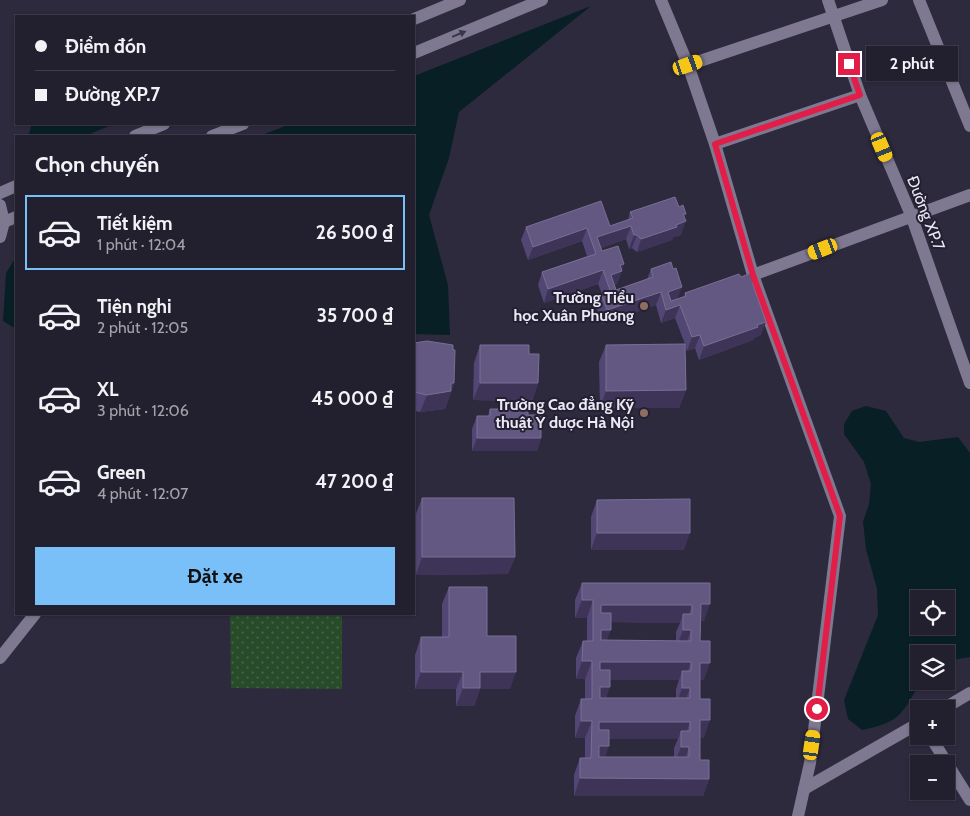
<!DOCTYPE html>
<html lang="vi">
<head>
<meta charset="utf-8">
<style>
	:root { --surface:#22202e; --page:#2a2836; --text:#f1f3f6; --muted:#a2a3aa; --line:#3f3e4a; --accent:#79bff8 }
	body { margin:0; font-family:Cabin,sans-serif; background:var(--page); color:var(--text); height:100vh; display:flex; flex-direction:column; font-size:19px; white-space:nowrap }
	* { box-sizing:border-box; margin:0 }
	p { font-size:16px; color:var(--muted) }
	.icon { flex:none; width:28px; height:28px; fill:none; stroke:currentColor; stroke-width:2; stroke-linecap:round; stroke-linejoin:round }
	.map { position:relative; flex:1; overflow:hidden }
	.drawer { position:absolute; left:15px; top:135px; width:400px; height:480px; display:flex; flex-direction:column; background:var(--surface); border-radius:0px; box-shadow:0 1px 4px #0004,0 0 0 1px var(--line) }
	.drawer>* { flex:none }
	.banner { position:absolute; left:15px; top:15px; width:400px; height:110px; border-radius:0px; box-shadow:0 1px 4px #0004,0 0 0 1px var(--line); display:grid; align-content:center; height:110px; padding:0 20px; background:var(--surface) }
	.controls { position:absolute; left:910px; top:590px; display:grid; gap:10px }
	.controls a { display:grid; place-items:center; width:45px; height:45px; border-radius:0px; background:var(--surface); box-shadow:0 1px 4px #0004,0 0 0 1px var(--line); font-size:25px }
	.end { position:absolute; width:22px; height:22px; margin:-11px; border:6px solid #e11d48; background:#fff; box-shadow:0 0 0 2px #fff }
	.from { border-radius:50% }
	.bubble { position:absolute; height:35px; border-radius:0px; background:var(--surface); box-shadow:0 1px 4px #0004,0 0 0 1px var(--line); font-size:16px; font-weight:800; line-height:35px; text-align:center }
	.car { position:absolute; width:15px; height:30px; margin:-15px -8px; border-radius:6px; box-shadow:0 0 4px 1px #0007; background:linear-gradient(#f5c518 24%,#345 0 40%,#f5c518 0 76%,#345 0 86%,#f5c518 0) }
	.banner b { display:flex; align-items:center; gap:18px; height:48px; font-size:19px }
	.banner b+b { border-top:1px solid var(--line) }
	.banner i { width:12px; height:12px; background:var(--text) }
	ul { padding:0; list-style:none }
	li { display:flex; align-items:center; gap:15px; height:75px; margin:0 10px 8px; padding:0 10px; border:2px solid transparent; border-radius:0px }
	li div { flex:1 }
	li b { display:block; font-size:19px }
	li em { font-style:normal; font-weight:800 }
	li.active { border-color:var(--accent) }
	li>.icon { width:45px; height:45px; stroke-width:1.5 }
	h2 { padding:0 20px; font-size:22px; line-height:60px }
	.button { display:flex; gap:10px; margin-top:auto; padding:10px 20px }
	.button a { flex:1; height:58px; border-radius:0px; background:var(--accent); color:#111; font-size:20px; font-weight:800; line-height:58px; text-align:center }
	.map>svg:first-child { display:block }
	.grass { fill:url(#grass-dots) }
	.water { fill:#081f26; fill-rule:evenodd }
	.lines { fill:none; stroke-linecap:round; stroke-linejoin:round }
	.minor { stroke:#7e7990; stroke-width:12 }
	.wall { fill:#524774; fill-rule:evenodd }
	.shaded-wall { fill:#3d3458 }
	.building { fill:#635882; stroke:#786f94; fill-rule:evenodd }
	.oneway { fill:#3a364a }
	.route { stroke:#e11d48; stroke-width:6 }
	.education-dot { fill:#8d6e63; stroke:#242032; stroke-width:2 }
	.labels { text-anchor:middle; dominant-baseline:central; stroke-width:4; stroke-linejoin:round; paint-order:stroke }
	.street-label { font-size:16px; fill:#eae8f5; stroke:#242032 }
	.poi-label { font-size:16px; font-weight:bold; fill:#eae8f5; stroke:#242032; text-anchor:end }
</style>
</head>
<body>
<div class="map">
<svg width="970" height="816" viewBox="0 0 970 816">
	<defs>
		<pattern id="grass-dots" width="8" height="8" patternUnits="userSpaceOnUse" patternTransform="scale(1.25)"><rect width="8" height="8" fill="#284c29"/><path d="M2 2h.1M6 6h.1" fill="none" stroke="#476649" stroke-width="1.8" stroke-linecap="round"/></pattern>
	</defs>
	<rect width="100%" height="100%" fill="#2e2a3d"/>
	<path class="grass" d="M230,614H342V689L231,688Z"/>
	<g class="water">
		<path d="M591,6L459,112L449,158L429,215L448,285L450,335L414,334V136H259L291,124H414V76Z"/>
		<path d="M32,124H114L85,136H28Z"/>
		<path d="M16,257V329L3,321L6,273Z"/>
		<path d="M866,406L886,411L904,438L919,442L958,437L970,453V657L946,661V654H919V681H921C902,714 901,722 862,730L848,719L844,700L878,615L877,589L866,549L863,522L869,504L871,484L864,462L844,434V424L852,411ZM919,599H946V626H919Z"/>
	</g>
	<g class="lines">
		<g class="minor">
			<path d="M661,0L688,65L715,144L753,275L840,516L810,763L798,816"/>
			<path d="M828,0L860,95L911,215L970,383"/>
			<path d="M919,0L970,126"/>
			<path d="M414,19L460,0"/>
			<path d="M414,53L542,0"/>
			<path d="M688,65L882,0"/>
			<path d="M135,136L164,124"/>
			<path d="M212,136L243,124"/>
			<path d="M715,144L860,95"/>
			<path d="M0,193L16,186"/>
			<path d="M0,205L4,222L0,237"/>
			<path d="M4,222L16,217"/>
			<path d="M753,275L970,195"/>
			<path d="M0,658L35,614"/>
			<path d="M943,709L970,693"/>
			<path d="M930,736L970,800"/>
			<path d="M804,789L919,723"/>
		</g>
	</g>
	<g class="wall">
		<path d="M679,207L684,218L681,235L673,237L672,240L637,252L632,248L629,249L626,239L601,248L602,251L622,270L617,284L615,285L616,290L647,279L651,269L677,299L684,297L685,293L741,277L754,281L753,285L761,335L754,338L753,340L699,360L695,348L687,351L685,345L686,390L679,408H600L599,362L606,345L685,344L675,318L661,323L656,305L602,324L597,309L602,296H603L598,284L544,303L538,285L542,272L587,256L582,241L528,260L521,240L526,227L610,226L628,220L630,212Z"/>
		<path d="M414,343L454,383L445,409L420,412L414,411Z"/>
		<path d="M480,345L529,354L538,383L532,401L473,400L474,363Z"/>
		<path d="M490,409L528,415L541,438L537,451H472V429L477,416H488Z"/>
		<path d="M422,498L515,557L508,574L416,575L415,516Z"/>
		<path d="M597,500L684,550H591V517Z"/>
		<path d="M582,583H710L704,621H701L700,641L704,680H700V699L704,738H700V760L709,779L703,796H574V775L580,758H585V738H575V716L581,699H585V679H576V658L583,641H587V618H575V600ZM611,622L680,623L676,632V641L607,640ZM610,680H679L676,689V698H606ZM609,739H678L674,748V757H605Z"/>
		<path d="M449,587L487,636L510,689H480L474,706H456V689H415V655L421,637H442V604Z"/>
	</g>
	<g class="shaded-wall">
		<path d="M683,214H686L683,222L686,221L681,235L673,237L672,240L637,252L641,239L676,225Z"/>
		<path d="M631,226L626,239L594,250L597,237Z"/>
		<path d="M587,228L582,241L528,260L533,247Z"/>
		<path d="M634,235H637L632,248L629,249Z"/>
		<path d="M624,264L617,284L609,287L611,275L620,265Z"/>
		<path d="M603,270L598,284L544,303L548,289Z"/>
		<path d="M682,287L677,300L665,304L668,292Z"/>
		<path d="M661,292L656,305L602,324L607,310Z"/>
		<path d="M680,305L675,318L661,323L666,310Z"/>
		<path d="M766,322L761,335L754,338L753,340L699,360L704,346Z"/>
		<path d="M700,335L695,348L687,351L692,337Z"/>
		<path d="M451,383H454L445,409L420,412L427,395Z"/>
		<path d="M480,383H538L532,401L473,400Z"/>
		<path d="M686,390L679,408H600L606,391Z"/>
		<path d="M477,438H541L537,451H472Z"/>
		<path d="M597,533H690L684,550H591Z"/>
		<path d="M422,557H515L508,574L416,575Z"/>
		<path d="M582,600H593L587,618H575Z"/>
		<path d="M701,604H710L704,621H694Z"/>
		<path d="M601,605H692L686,623L683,614L680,623L595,622Z"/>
		<path d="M601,630H611L604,647H595Z"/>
		<path d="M683,630H691L685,648H676Z"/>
		<path d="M582,661H592L585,679H576Z"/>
		<path d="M600,662H691L685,680L682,671L679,680H594Z"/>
		<path d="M700,663H710L704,680H693Z"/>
		<path d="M421,672H463L456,689H415Z"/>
		<path d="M480,672H516L510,689H480L474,706H456L463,688Z"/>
		<path d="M600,687H610L604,704H594Z"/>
		<path d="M682,688H690L684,705H676Z"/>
		<path d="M700,720H710L704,738H693Z"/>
		<path d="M581,721H592L585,738H575Z"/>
		<path d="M599,722H690L684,739L681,731L678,739H593Z"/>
		<path d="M599,746H609L603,764H593Z"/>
		<path d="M681,747H689L683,765H674Z"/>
		<path d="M580,778L709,779L703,796H574Z"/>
	</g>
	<g class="building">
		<path d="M675,197L679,207L683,205L686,214H683L686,221L676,225L677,227L641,239L637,235H634L631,226L597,237L602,251L618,246L624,264L620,265L622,271L611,275L616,290L653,277L651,269L671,262L673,269L676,268L682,287L668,292L671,301L686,296L685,293L739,274L741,277L751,273L754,281L752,282L766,322L757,325L758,327L704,346L700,335L692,337L680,305L666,310L661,292L607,310L602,296L611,293L603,270L548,289L542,272L596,254L587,228L533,247L526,227L601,201L610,226L633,218L630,212Z"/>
		<path d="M427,341L453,345V350H455L454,383H451V391L427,395L414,392V343Z"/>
		<path d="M685,344L686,390L606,391V345Z"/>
		<path d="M480,345H529V354H539L538,383H480Z"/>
		<path d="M490,409H528V415H541V438H477V416H490Z"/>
		<path d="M422,498H514L515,557H422Z"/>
		<path d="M690,499V533H597V500Z"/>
		<path d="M582,583H710V604H701L700,641H710V663H700V699H710V720H700V760H709V779L580,778V758H591L592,721H581V699H592V661H582L583,641H593V600H582ZM601,605H692V614H683V630H691V641L601,640V630H611V613H601ZM600,662H691V671H682V688H690V698H600V687H610V670H600ZM599,722H690V731H681V747H689V757H599V746H609V730H599Z"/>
		<path d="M449,587H487V636H516V672H480V688H463V672H421V637H449Z"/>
	</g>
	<defs><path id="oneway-solid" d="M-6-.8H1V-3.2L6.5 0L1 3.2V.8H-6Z" transform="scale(1.25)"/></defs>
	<use class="oneway" href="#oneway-solid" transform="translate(459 34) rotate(-22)"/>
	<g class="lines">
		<path class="route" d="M817,709L840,516L753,275L715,144L860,95L849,64"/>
	</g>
	<g class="education-dot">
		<circle cx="644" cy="306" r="5"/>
		<circle cx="644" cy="413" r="5"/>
	</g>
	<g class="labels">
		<g class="street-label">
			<text transform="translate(926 213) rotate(69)">Đường XP.7</text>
		</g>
		<g class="poi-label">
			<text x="634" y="297">Trường Tiểu<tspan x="634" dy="18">học Xuân Phương</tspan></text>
			<text x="634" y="404">Trường Cao đẳng Kỹ<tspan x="634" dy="18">thuật Y dược Hà Nội</tspan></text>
		</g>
	</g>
</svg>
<div class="controls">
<a><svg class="icon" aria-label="locate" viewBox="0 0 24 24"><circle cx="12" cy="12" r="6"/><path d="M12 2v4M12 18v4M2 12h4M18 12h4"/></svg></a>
<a><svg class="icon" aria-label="layers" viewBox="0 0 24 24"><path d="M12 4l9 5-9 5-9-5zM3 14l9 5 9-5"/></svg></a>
<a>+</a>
<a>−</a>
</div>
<i class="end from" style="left:817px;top:709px"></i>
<i class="end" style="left:849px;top:64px"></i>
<div class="bubble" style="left:866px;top:46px;width:92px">2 phút</div>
<i class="car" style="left:688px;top:65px;rotate:71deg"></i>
<i class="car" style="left:882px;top:147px;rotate:157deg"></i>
<i class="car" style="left:823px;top:249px;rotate:249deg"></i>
<i class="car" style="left:812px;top:745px;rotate:8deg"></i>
<div class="banner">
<b><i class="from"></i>Điểm đón</b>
<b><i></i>Đường XP.7</b>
</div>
<section class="drawer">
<h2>Chọn chuyến</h2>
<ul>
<li class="active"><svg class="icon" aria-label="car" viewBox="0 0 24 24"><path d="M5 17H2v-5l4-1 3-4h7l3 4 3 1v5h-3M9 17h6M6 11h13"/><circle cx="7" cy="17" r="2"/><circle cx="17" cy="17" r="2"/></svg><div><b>Tiết kiệm</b><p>1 phút · 12:04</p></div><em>26 500 ₫</em></li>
<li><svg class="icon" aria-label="car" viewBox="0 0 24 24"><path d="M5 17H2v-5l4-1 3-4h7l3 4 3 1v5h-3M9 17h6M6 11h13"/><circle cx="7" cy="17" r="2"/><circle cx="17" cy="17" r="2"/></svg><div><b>Tiện nghi</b><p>2 phút · 12:05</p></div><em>35 700 ₫</em></li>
<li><svg class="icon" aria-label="car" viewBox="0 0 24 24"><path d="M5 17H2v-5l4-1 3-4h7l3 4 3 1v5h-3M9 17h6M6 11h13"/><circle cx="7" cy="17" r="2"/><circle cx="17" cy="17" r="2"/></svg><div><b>XL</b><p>3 phút · 12:06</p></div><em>45 000 ₫</em></li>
<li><svg class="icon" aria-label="car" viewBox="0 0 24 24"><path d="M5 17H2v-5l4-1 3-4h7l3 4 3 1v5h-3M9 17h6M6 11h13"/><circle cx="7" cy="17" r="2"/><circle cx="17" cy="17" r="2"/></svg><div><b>Green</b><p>4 phút · 12:07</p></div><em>47 200 ₫</em></li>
</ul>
<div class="button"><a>Đặt xe</a></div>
</section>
</div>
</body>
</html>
